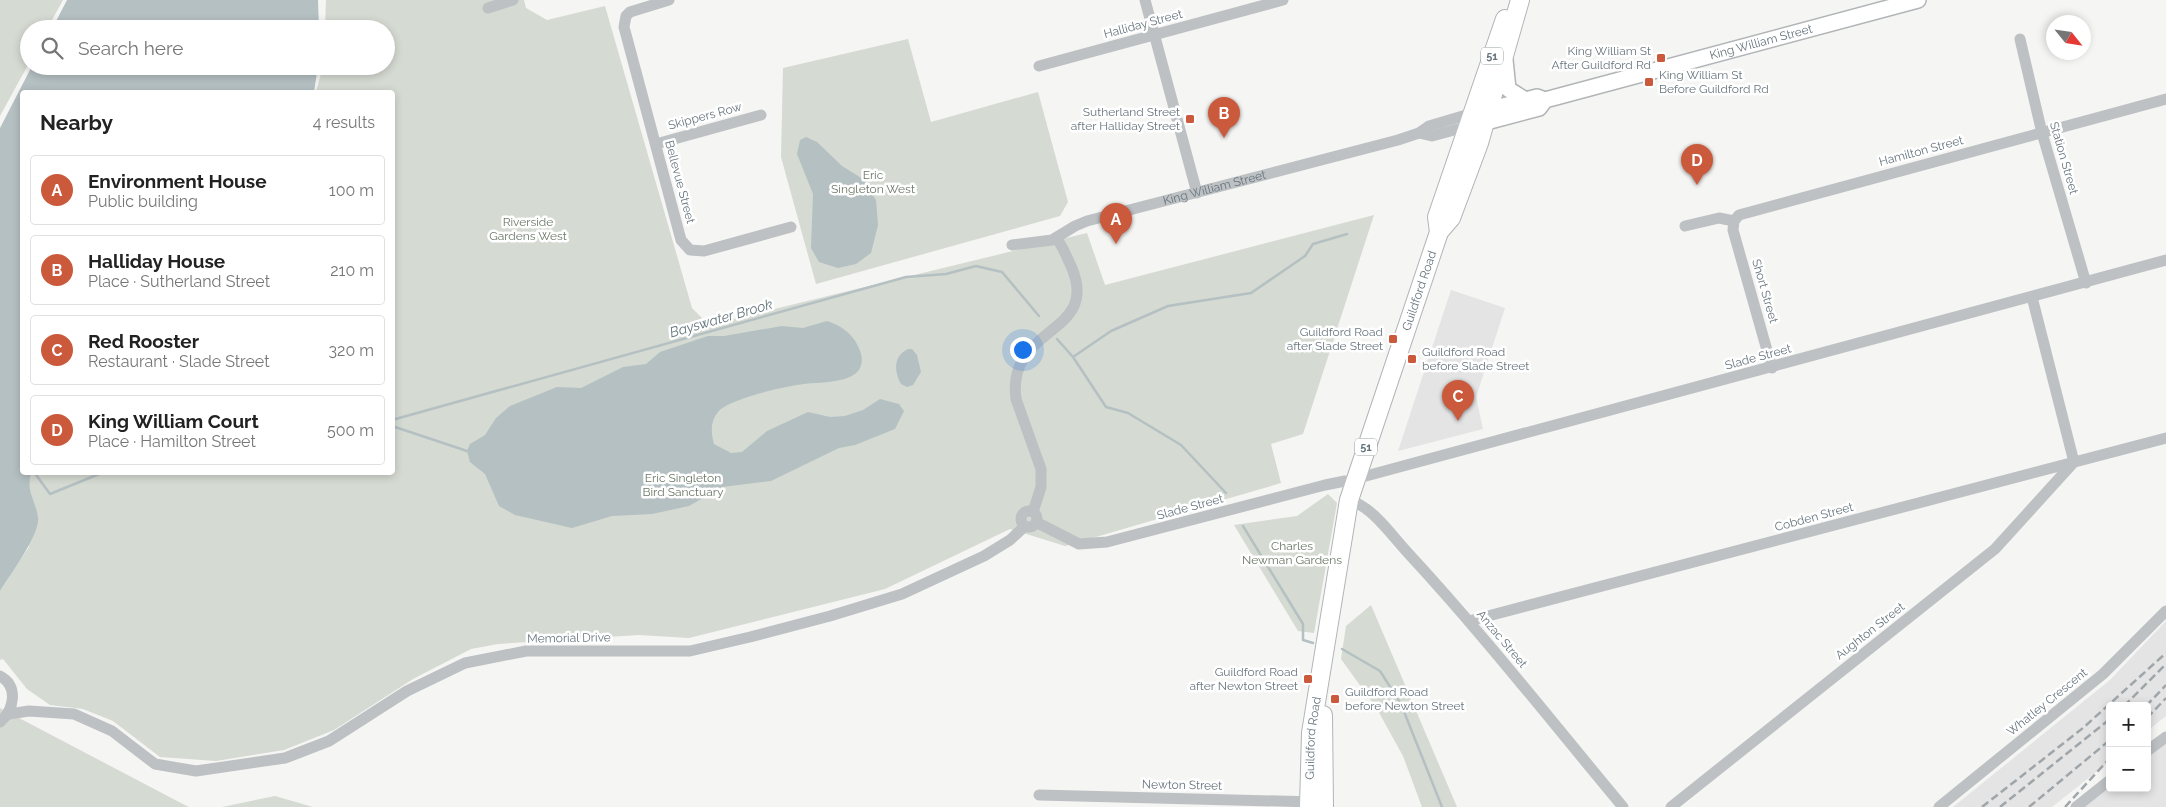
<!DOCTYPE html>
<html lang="en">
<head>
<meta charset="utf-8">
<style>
  body { margin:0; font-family:Raleway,sans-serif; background:#f6f6f6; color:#222 }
  .controls { position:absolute; right:15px; bottom:15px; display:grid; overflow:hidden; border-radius:5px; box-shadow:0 2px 8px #0003 }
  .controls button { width:45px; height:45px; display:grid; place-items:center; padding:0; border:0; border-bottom:1px solid #e0e0e0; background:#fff; color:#222; font:25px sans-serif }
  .compass { position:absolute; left:2046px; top:15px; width:45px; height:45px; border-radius:50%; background:#fff; box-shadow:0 2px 8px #0003; rotate:120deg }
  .you { position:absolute; left:1022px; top:349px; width:18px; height:18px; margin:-12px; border:4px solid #fff; border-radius:50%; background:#1a73e8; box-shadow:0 0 0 8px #1a73e833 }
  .badge { display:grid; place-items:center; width:32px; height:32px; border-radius:50%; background:#cb5a3d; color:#fff; font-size:16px; font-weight:700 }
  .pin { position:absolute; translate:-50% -41px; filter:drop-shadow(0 1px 2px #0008) }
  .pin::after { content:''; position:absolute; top:26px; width:18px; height:15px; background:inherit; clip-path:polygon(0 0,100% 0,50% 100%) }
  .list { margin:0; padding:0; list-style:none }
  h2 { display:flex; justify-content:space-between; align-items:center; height:65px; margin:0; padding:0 20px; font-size:21px }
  h2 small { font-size:16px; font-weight:400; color:#767676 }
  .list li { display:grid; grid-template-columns:32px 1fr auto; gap:15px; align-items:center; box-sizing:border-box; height:70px; margin:0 10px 10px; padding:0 10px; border:1px solid #e0e0e0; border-radius:5px }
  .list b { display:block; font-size:19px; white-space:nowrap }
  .list p { margin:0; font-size:16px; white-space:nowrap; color:#767676 }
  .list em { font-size:16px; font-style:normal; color:#767676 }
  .icon { flex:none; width:28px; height:28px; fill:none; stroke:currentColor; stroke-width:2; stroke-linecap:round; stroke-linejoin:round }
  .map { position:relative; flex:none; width:2166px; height:807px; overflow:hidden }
  .search { position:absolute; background:#fff; box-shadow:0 2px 8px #0003; left:20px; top:20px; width:375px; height:55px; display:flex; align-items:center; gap:12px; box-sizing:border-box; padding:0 18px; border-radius:28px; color:#767676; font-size:19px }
  .panel { position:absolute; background:#fff; box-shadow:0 2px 8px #0003; left:20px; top:90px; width:375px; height:385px; border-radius:5px }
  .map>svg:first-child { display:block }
</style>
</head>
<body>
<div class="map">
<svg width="2166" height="807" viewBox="0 0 2166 807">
  <rect width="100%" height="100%" fill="#f5f5f3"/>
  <path fill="#e3e4e3" d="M 1451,290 L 1505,308 L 1476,397 L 1483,429 L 1398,451 Z
    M 2166,621 L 2166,716 L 2147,731 L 2147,706 L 2110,706 L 2110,761 L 2052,807 L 1953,807 L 2110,680 Z
    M 2166,741 L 2166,807 L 2081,807 L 2110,785 L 2110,788 L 2147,788 L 2147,756 Z"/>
  <path fill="#d5dad2" d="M 0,0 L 63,0 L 47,29 L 29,29 L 29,63 L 0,116 Z
    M 326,0 L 524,0 L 526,8 L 547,20 L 605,6 L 692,308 L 709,325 L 1087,233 L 1105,285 L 1374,215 L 1303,434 L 1271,444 L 1281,483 L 1065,546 L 1010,529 L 885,589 L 689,638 L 639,635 L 498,644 L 471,649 L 413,679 L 334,730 L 284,750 L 216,761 L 160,757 L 113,721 L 83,709 L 50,705 L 27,689 L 3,659 L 0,660 L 0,591 L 29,547 L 32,500 L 28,484 L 31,473 L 392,472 L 392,92 L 316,92 L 323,66 L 386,66 L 386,29 L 325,29 Z
    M 908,39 L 931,122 L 1038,92 L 1068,202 L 1060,216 L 816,284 L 781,157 L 783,68 Z
    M 1328,494 L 1337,503 L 1314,633 L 1298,631 L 1234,525 L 1297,516 Z
    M 1371,605 L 1457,807 L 1422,807 L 1403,756 L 1377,709 L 1341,659 L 1346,626 Z
    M 0,708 L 179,802 L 189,807 L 0,807 Z
    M 275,796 L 313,807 L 222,807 Z"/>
  <path fill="#b5c0c3" d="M 67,0 L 318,0 L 319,29 L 52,29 Z
    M 32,66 L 318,66 L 314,92 L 22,92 L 22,472 L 31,473 C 26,492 35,499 38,517 C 41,533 9,577 0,591 L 0,128 Z
    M 806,137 L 817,142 L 842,166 L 863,179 L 876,200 L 878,225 L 871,253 L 856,264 L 838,268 L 819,262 L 811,248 L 813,194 L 797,154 L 800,140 Z
    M 827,321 C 840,325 852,333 858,346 C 876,384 826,382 804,384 C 786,386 728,399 718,412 C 710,422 711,433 714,444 L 731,453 L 742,452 L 767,431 L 808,412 L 830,417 L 845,416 L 863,410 L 880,399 L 899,404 L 904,411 L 895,429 L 855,445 L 839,448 L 771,481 L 722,487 L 689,506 L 652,514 L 612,516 L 572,528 L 515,515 L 499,506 L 485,474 L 470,462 L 467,451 L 470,444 L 485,435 L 496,418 L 510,406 L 557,387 L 581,388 L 623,367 L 646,364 L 660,352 L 708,336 L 724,336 L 782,326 L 803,328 Z
    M 908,349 L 912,349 L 917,355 L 921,372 L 913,385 L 907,387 L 901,384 C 894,372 893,356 908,349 Z"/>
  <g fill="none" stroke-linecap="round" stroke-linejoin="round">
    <path stroke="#b5c0c3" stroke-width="2.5" d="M 1057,339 L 1073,357 L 1106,407 L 1128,413 L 1181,445 L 1226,493
      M 1073,357 L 1111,331 L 1168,306 L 1251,293 L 1305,256 L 1313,244 L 1347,234
      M 392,420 L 906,277 L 946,274 L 976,266 L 1002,272 L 1039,316
      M 392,426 L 467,451
      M 34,472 L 50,494 L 104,472
      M 1243,526 L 1303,624 L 1303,640 L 1313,643
      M 1342,649 L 1380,671 L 1401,704 L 1442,807"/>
    <defs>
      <g id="major">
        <path d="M 1505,60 L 1508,89 L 1524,99"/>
        <path d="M 1480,112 L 1537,97 L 1545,100"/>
        <path id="s2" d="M 1475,125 L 1539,108 L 1545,100 L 1918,0"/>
      </g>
      <g id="highway">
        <path d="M 1439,232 L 1437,217 L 1505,19"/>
        <path d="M 1323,715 L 1324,807"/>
        <path id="s3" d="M 1309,807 L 1311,733 L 1349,500 L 1439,232 L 1451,218 L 1479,143 L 1520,0"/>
      </g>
    </defs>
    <use href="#major" stroke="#b1b5b8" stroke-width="18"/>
    <use href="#highway" stroke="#b1b4b6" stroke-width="20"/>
    <g stroke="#bdc1c3" stroke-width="11">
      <path d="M 669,0 L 630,12 L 626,16 L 624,27 L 681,240 L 690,250 L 704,251 L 791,227"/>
      <path d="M 1145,0 L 1197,193"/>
      <path d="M 488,8 L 513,0"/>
      <path d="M 2020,39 L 2042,133 L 2086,283"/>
      <path d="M 1039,66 L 1283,0"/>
      <path d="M 1419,133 L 1432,136 L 1469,126"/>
      <path d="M 656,144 L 761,115"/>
      <path d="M 1734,221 L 1733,230 L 1772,368"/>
      <path d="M 1685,226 L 1719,218 L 1734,221 L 1739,215 L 2166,99"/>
      <path id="s1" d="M 1012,245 L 1052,240 L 1075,226 L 1087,221 L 1398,140 L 1419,133 L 1429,126 L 1473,113"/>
      <path d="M 1357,473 L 1366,476 L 2166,260"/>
      <path d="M 1349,500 C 1373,507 1391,535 1408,553 C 1483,634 1552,722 1623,807"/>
      <circle cx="1029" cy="519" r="8"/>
      <path d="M 1033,512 L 1041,487 L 1041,469 L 1016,399 C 1006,324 1102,336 1071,266 C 1066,256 1063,246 1056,238"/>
      <path d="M 1036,522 L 1079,544 L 1107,542 L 1325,485 L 1345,481 L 1354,484"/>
      <path d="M 1469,621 L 2166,438"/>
      <path d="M 0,676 C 19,686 14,710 0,722"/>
      <path d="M 9,714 L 29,711 L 74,714 L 112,731 L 155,764 L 196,771 L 285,758 L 329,741 L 407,691 L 465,663 L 526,651 L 690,651 L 750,637 L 830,616 L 902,594 L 984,556 L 1010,540 L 1025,526"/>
      <path d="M 2147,751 L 2166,737"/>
      <path d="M 1039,795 L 1315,802"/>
      <path d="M 1671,807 L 1995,549 L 2074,462 L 2032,297"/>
      <path d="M 1939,807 L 2103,674 L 2166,611"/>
      <path d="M 2076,807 L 2110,780"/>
    </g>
    <use href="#major" stroke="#fff" stroke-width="15"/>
    <use href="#highway" stroke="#fff" stroke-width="18"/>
    <path stroke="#9fa5a9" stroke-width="2.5" stroke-dasharray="8 4" stroke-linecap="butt" d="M 2124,706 L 2166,664
      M 2146,706 L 2166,685
      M 2147,718 L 2166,698
      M 1982,807 L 2083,728 L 2166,653
      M 2000,807 L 2110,719
      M 2029,807 L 2110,740
      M 2065,807 L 2110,758"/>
  </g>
  <g fill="#cb5a3d" stroke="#fff" stroke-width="2">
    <rect x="1656" y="53" width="10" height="10" rx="2.5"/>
    <rect x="1644" y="77" width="10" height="10" rx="2.5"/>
    <rect x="1185" y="114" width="10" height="10" rx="2.5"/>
    <rect x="1388" y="334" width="10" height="10" rx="2.5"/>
    <rect x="1407" y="354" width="10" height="10" rx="2.5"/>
    <rect x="1303" y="674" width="10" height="10" rx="2.5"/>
    <rect x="1330" y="694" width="10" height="10" rx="2.5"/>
  </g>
  <g text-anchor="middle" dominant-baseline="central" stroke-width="5" stroke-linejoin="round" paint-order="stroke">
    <g fill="#fff" stroke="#959fa5" stroke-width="1">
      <rect x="1481" y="47.5" width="22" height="17" rx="4"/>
      <rect x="1355" y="438.5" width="22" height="17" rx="4"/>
    </g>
    <g font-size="11" font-weight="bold" fill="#68767f">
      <text x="1492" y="56">51</text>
      <text x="1366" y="447">51</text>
    </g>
    <g font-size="12" fill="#68767f" stroke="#fff">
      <text transform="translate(1143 24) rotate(-15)">Halliday Street</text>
      <text stroke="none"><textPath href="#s2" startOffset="300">King William Street</textPath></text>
      <text transform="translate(705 116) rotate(-15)">Skippers Row</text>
      <text transform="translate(1921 151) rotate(-15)">Hamilton Street</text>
      <text transform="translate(2064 158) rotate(74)">Station Street</text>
      <text transform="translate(680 182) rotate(75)">Bellevue Street</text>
      <text stroke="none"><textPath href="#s1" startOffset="212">King William Street</textPath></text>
      <text stroke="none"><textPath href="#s3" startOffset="531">Guildford Road</textPath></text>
      <text transform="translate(1765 291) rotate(74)">Short Street</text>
      <text transform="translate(1758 357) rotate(-15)">Slade Street</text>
      <text transform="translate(1190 507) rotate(-15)">Slade Street</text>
      <text transform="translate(1814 517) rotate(-15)">Cobden Street</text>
      <text transform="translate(1870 631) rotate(-38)">Aughton Street</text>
      <text transform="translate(569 638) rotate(-1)">Memorial Drive</text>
      <text transform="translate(1502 639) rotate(50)">Anzac Street</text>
      <text transform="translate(2047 702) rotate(-39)">Whatley Crescent</text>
      <text stroke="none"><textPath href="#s3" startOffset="69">Guildford Road</textPath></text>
      <text transform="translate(1182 785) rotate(1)">Newton Street</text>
    </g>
    <g font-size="12" fill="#68767f" stroke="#fff" text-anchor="end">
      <text x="1651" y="51">King William St<tspan x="1651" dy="14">After Guildford Rd</tspan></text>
      <text x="1659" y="75" text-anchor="start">King William St<tspan x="1659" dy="14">Before Guildford Rd</tspan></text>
      <text x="1180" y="112">Sutherland Street<tspan x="1180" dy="14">after Halliday Street</tspan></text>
      <text x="1383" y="332">Guildford Road<tspan x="1383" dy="14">after Slade Street</tspan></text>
      <text x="1422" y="352" text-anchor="start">Guildford Road<tspan x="1422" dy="14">before Slade Street</tspan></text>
      <text x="1298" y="672">Guildford Road<tspan x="1298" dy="14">after Newton Street</tspan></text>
      <text x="1345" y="692" text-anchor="start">Guildford Road<tspan x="1345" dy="14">before Newton Street</tspan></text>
    </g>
    <g font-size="12" fill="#6a7866" stroke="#fff">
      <text x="873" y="175">Eric<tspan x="873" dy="14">Singleton West</tspan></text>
      <text x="528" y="222">Riverside<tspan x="528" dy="14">Gardens West</tspan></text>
      <text x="683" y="478">Eric Singleton<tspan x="683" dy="14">Bird Sanctuary</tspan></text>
      <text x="1292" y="546">Charles<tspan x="1292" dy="14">Newman Gardens</tspan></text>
    </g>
    <g font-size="14" font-style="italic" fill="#64767c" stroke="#fff">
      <text transform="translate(721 318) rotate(-16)">Bayswater Brook</text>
    </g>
  </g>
</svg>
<div class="controls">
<button>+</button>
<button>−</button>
</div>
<svg class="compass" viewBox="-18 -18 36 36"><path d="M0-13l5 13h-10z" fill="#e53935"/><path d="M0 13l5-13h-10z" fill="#767676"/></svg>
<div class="you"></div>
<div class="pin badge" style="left:1116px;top:244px">A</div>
<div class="pin badge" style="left:1224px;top:138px">B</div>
<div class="pin badge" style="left:1458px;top:421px">C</div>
<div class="pin badge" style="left:1697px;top:185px">D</div>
<div class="search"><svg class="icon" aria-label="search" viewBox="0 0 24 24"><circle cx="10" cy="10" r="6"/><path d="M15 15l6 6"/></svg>Search here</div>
<section class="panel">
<h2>Nearby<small>4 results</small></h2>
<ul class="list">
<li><span class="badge">A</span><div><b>Environment House</b><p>Public building</p></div><em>100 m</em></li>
<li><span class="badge">B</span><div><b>Halliday House</b><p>Place · Sutherland Street</p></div><em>210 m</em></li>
<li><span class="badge">C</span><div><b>Red Rooster</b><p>Restaurant · Slade Street</p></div><em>320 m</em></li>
<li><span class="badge">D</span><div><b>King William Court</b><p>Place · Hamilton Street</p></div><em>500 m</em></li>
</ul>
</section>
</div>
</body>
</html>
